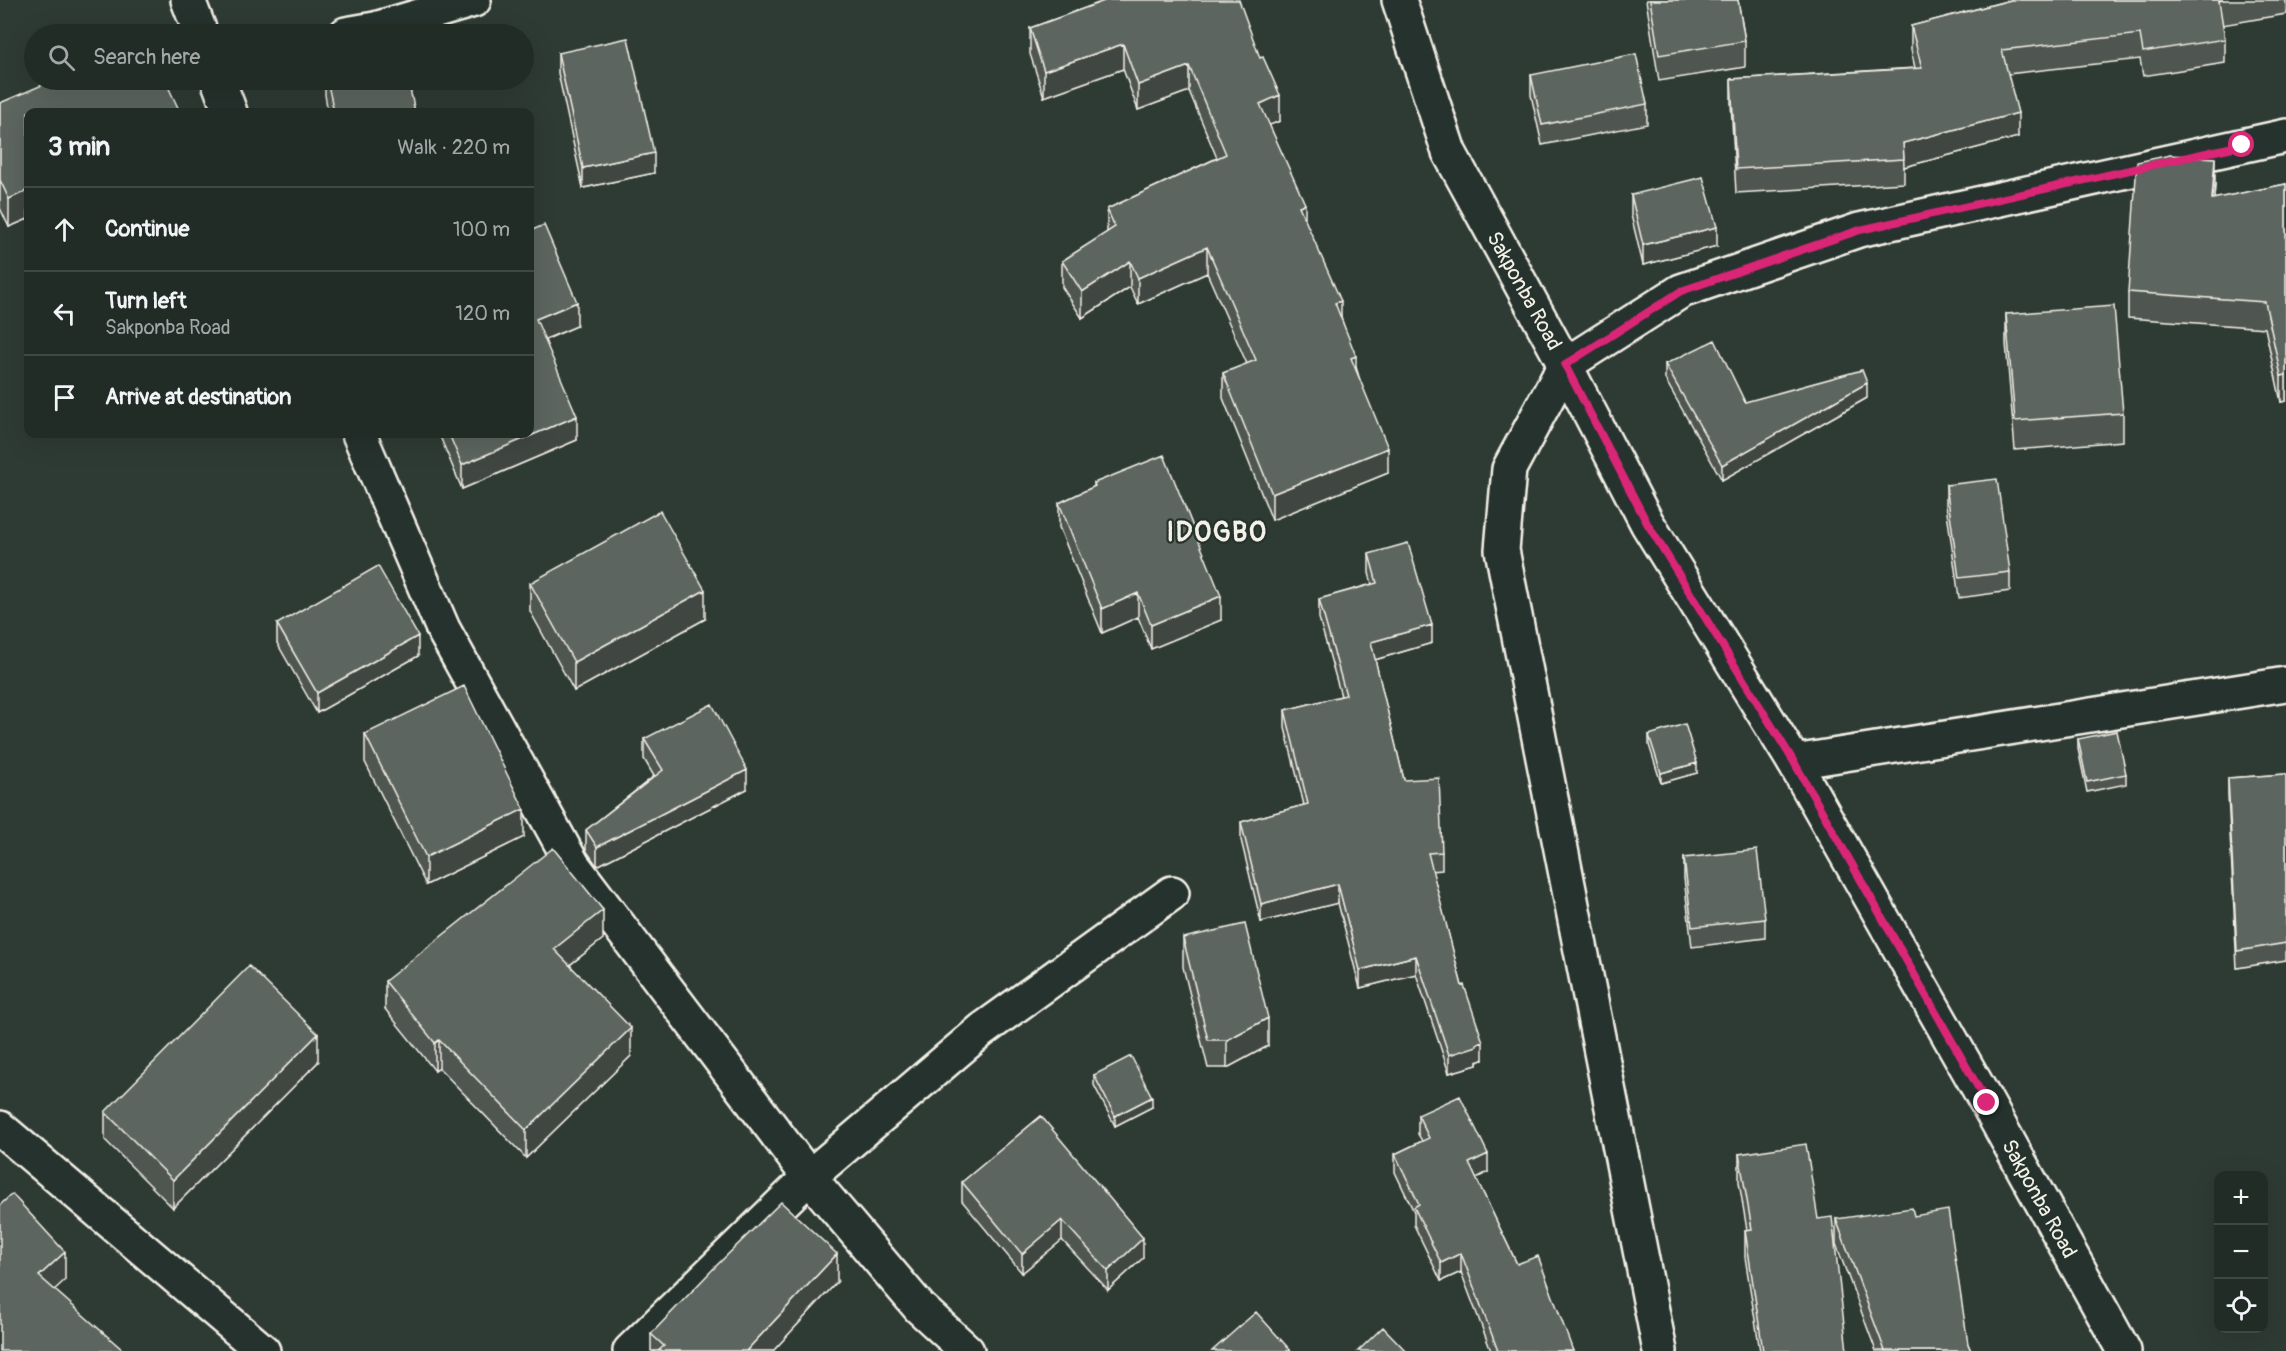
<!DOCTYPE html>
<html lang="en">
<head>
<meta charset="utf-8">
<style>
  body { margin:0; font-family:Pangolin,sans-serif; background:#2e3833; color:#f1f3f6 }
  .controls { position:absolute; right:18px; bottom:18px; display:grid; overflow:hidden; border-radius:12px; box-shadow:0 6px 24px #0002 }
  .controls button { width:54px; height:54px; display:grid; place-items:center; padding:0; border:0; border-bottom:2px solid #3f4844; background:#222c27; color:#f1f3f6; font:30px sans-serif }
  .stop { position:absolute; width:18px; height:18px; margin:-14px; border:4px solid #db2777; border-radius:50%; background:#fff }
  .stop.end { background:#db2777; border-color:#fff; box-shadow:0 2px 6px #0008 }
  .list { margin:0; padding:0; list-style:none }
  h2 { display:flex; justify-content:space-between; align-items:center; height:78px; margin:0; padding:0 24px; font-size:26px }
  h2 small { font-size:20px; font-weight:400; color:#a2a7a7 }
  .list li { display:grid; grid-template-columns:39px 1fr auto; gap:18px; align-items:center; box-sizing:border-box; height:84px; padding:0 24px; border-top:2px solid #3f4844 }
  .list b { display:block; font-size:22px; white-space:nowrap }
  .list p { margin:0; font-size:20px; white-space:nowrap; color:#a2a7a7 }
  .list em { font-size:20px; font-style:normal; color:#a2a7a7 }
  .icon { flex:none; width:33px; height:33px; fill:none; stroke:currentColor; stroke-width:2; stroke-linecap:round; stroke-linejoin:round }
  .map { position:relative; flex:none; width:2286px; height:1351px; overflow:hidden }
  .search { position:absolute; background:#222c27; box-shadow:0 6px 24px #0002; left:24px; top:24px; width:510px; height:66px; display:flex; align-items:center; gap:15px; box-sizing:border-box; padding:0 21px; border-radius:33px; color:#a2a7a7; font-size:22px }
  .panel { position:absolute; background:#222c27; box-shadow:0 6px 24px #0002; left:24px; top:108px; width:510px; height:330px; border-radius:12px }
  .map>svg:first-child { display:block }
</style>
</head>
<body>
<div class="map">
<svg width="2286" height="1351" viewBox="0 0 2286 1351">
  <rect width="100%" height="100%" fill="#2e3b34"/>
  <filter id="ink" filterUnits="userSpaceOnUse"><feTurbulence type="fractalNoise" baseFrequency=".0167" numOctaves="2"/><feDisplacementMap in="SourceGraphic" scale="12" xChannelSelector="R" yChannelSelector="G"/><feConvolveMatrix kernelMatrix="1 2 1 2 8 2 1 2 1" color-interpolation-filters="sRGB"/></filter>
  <g filter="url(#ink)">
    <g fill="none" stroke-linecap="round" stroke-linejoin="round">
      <defs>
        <path id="street" d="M 188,0 L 201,34
          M 346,34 L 375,29 L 474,0
          M 218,80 L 230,112
          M 1565,365 L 1681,291 L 1859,230 L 2286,136
          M 359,434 L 443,629 L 573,865 L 809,1177 L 920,1308 L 967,1351
          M 1794,762 L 2286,684
          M 0,1128 L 263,1351
          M 630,1351 L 809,1177 L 982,1030 L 1172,893"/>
        <path id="secondary" d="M 1399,0 L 1449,152 L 1565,365 L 1647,523 L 1794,762 L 1987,1103 L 2124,1351"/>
        <path id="highway" d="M 1565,365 L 1509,469 L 1502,550 L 1660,1351"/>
      </defs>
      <use href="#street" stroke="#f4f1e8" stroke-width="38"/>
      <use href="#secondary" stroke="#f4f1e8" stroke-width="38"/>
      <use href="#highway" stroke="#f4f1e8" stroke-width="38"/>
      <use href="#street" stroke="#26332d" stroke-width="33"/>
      <use href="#secondary" stroke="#26332d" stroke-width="33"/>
      <use href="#highway" stroke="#26332d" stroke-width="33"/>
    </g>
    <path fill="#4f5751" stroke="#f4f1e8" stroke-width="1.5" d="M 1107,0 L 1280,121 L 1269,125 L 1341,317 L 1388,473 L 1272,520 L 1223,398 L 1223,373 L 1247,364 L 1207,273 L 1138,304 L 1130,287 L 1082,318 L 1062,287 L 1062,261 L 1107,233 L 1107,209 L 1217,158 L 1189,91 L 1138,110 L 1123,69 L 1044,97 L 1030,54 L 1030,28 Z
      M 1646,0 L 1738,0 L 1745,41 L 1745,67 L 1659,81 Z
      M 2010,0 L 2286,0 L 2286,14 L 2222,25 L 2225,39 L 2225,63 L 2143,76 L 2140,59 L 2008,74 L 2018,137 L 1904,167 L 1904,183 L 1736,193 L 1731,103 L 1731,79 L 1915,68 L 1911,50 L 1911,26 Z
      M 558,53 L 654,173 L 583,188 L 558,73 Z
      M 1531,75 L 1647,104 L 1647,124 L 1542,145 L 1531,95 Z
      M 325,80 L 408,80 L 415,112 L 328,112 L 325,95 Z
      M 0,103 L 28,112 L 28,219 L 9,227 L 0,208 Z
      M 2215,184 L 2214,199 L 2286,184 L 2286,401 L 2281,402 L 2265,328 L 2128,318 L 2128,292 Z
      M 1631,195 L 1717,246 L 1643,265 L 1631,215 Z
      M 530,231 L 577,326 L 545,340 L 577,440 L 462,489 L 439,434 L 530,434 Z
      M 2006,314 L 2123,413 L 2123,441 L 2015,450 L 2006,343 Z
      M 1665,364 L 1745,402 L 1867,398 L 1722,480 L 1665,379 Z
      M 1094,483 L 1221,620 L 1151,649 L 1138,617 L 1102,633 L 1059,527 L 1059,503 L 1094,487 Z
      M 1946,485 L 2010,572 L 2010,591 L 1959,598 L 1946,505 Z
      M 1369,554 L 1432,643 L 1375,660 L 1404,780 L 1442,852 L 1442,870 L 1432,871 L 1462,986 L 1483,1060 L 1477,1062 L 1477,1065 L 1449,1073 L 1416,974 L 1360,988 L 1338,903 L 1261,922 L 1241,840 L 1241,822 L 1304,805 L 1285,728 L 1285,710 L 1341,696 L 1319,618 L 1319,599 L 1372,584 L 1369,573 Z
      M 530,583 L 705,619 L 574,691 L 530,611 Z
      M 277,624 L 418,656 L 317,713 L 277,643 Z
      M 365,734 L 524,837 L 426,885 L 365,762 Z
      M 1649,735 L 1697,773 L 1661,783 L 1649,745 Z
      M 644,739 L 747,789 L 597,866 L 586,850 L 586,830 L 654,776 L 644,759 Z
      M 2078,739 L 2126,774 L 2126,784 L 2087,792 L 2078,749 Z
      M 2286,774 L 2286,960 L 2237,968 L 2228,795 L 2228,778 Z
      M 1684,858 L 1765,919 L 1765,938 L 1692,947 L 1684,878 Z
      M 1183,938 L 1268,1046 L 1227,1068 L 1208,1068 L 1183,967 Z
      M 603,939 L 570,965 L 631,1056 L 526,1158 L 439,1068 L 435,1071 L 385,1009 L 385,981 Z
      M 318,1062 L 173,1208 L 105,1140 L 105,1112 Z
      M 1094,1075 L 1152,1107 L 1115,1126 L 1094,1085 Z
      M 1418,1115 L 1488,1172 L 1476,1178 L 1517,1264 L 1573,1351 L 1491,1351 L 1461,1272 L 1441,1281 L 1414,1225 L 1414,1212 L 1395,1172 L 1395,1154 L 1422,1141 L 1418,1134 Z
      M 1041,1116 L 1143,1258 L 1108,1290 L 1062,1240 L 1022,1273 L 962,1201 L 962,1182 Z
      M 1739,1154 L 1818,1219 L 1847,1351 L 1760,1351 L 1745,1257 L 1745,1230 L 1747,1230 L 1739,1182 Z
      M 1836,1219 L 1968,1344 L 1971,1351 L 1876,1351 L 1836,1244 Z
      M 837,1282 L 773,1351 L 651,1351 L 651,1334 Z"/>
    <path fill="#404742" stroke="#f4f1e8" stroke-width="1.5" d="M 1123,44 L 1123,69 L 1044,97 L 1044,71 Z
      M 1189,66 L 1189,91 L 1138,110 L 1138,85 Z
      M 1280,95 L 1280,121 L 1260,129 L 1260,104 Z
      M 2018,113 L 2018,137 L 1904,167 L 1903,143 Z
      M 654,153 L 654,173 L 583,188 L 583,168 Z
      M 2215,158 L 2215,184 L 2212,225 L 2212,199 Z
      M 28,190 L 28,219 L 9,227 L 9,199 Z
      M 1305,204 L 1305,229 L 1299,206 Z
      M 1717,227 L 1717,246 L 1643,265 L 1643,245 Z
      M 1207,247 L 1207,273 L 1138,304 L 1138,278 Z
      M 1130,261 L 1130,287 L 1082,318 L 1082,292 Z
      M 1341,301 L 1341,326 L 1335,303 Z
      M 577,302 L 577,326 L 536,343 L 536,319 Z
      M 1356,356 L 1356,382 L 1351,358 Z
      M 2286,375 L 2286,401 L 2281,402 L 2281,376 Z
      M 1867,383 L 1867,398 L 1722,480 L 1722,465 Z
      M 577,416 L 577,440 L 462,489 L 462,465 Z
      M 1388,448 L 1388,473 L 1272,520 L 1272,494 Z
      M 705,590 L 705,619 L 574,691 L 574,662 Z
      M 1138,593 L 1138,617 L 1102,633 L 1102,609 Z
      M 1221,596 L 1221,620 L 1151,649 L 1151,625 Z
      M 1432,625 L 1432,643 L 1371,661 L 1371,642 Z
      M 418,636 L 418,656 L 317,713 L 317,693 Z
      M 1697,763 L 1697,773 L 1661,783 L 1661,773 Z
      M 747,770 L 747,789 L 597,866 L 597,847 Z
      M 524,809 L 524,837 L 426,885 L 426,857 Z
      M 1338,884 L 1338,903 L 1261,922 L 1261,904 Z
      M 603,910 L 603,939 L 554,977 L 554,949 Z
      M 1416,956 L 1416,974 L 1360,988 L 1360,970 Z
      M 1268,1018 L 1268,1046 L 1227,1068 L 1227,1040 Z
      M 631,1028 L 631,1056 L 526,1158 L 526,1130 Z
      M 318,1034 L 318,1062 L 173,1208 L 173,1180 Z
      M 439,1040 L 439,1068 L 435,1071 L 435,1043 Z
      M 1483,1042 L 1483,1060 L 1477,1062 L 1477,1065 L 1449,1073 L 1449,1055 Z
      M 1152,1097 L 1152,1107 L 1115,1126 L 1115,1116 Z
      M 1488,1154 L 1488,1172 L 1469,1182 L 1469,1163 Z
      M 1062,1220 L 1062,1240 L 1022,1273 L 1022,1254 Z
      M 1143,1238 L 1143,1258 L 1108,1290 L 1108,1271 Z
      M 65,1252 L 65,1280 L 39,1304 L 39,1276 Z
      M 1461,1253 L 1461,1272 L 1441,1281 L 1441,1263 Z
      M 837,1254 L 837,1282 L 773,1351 L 746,1351 Z"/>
    <path fill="#5c655e" stroke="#f4f1e8" stroke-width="1.5" d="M 1107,0 L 1239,0 L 1260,58 L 1263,57 L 1280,95 L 1260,104 L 1305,204 L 1299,206 L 1341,301 L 1335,303 L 1356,356 L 1351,358 L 1388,448 L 1272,494 L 1223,373 L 1256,360 L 1207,247 L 1138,278 L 1130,261 L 1082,292 L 1062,261 L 1115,227 L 1107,209 L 1226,154 L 1189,66 L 1138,85 L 1123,44 L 1044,71 L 1030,28 Z
      M 1650,0 L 1738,0 L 1745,41 L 1659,55 Z
      M 2011,0 L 2224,0 L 2219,1 L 2225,39 L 2143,52 L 2140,34 L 2002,50 L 2018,113 L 1903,143 L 1904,159 L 1736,169 L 1731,79 L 1922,68 L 1911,26 Z
      M 628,38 L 654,153 L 583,168 L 558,53 Z
      M 1636,54 L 1647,104 L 1542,125 L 1531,75 Z
      M 54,80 L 165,80 L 180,112 L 28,112 L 28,190 L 9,199 L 0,180 L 0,103 Z
      M 327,80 L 408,80 L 415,112 L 334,112 Z
      M 2170,155 L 2215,158 L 2212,199 L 2286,184 L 2286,375 L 2281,376 L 2265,302 L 2128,292 L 2137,162 Z
      M 1703,177 L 1717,227 L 1643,245 L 1631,195 Z
      M 544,225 L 577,302 L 536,319 L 577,416 L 462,465 L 449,434 L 530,434 L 530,231 Z
      M 2114,306 L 2123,413 L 2015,421 L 2006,314 Z
      M 1715,340 L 1745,402 L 1862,370 L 1867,383 L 1722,465 L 1665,364 Z
      M 1164,455 L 1221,596 L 1151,625 L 1138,593 L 1102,609 L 1059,503 L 1095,486 L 1094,483 Z
      M 1997,479 L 2010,572 L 1959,578 L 1946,485 Z
      M 660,511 L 705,590 L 574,662 L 530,583 Z
      M 1408,543 L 1432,625 L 1371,642 L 1404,780 L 1439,778 L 1442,852 L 1428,853 L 1462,986 L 1464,985 L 1483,1042 L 1477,1044 L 1477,1046 L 1449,1055 L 1416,956 L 1360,970 L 1338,884 L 1261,904 L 1241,822 L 1308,804 L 1285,710 L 1346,695 L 1319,599 L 1377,583 L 1369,554 Z
      M 378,566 L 418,636 L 317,693 L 277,624 Z
      M 464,686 L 524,809 L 426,857 L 365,734 Z
      M 712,704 L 747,770 L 597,847 L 586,830 L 663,770 L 644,739 Z
      M 1685,724 L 1697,763 L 1661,773 L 1649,735 Z
      M 2117,731 L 2126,774 L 2087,782 L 2078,739 Z
      M 2286,774 L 2286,943 L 2237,951 L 2228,778 Z
      M 553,848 L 603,910 L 554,949 L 631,1028 L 526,1130 L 439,1040 L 435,1043 L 385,981 Z
      M 1757,850 L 1765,919 L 1692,927 L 1684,858 Z
      M 1245,924 L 1268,1018 L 1227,1040 L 1208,1040 L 1183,938 Z
      M 249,966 L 318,1034 L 173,1180 L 105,1112 Z
      M 1131,1056 L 1152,1097 L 1115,1116 L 1094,1075 Z
      M 1460,1096 L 1488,1154 L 1469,1163 L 1517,1264 L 1538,1256 L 1573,1351 L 1498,1351 L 1461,1253 L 1441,1263 L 1414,1207 L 1419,1204 L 1395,1154 L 1429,1138 L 1418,1115 Z
      M 1041,1116 L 1143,1238 L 1108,1271 L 1062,1220 L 1022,1254 L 962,1182 Z
      M 1806,1144 L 1818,1219 L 1832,1217 L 1847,1351 L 1763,1351 L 1745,1230 L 1752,1229 L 1739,1154 Z
      M 12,1194 L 65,1252 L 39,1276 L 124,1351 L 0,1351 L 0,1205 Z
      M 781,1202 L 837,1254 L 746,1351 L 658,1351 L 664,1346 L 651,1334 L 715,1267 Z
      M 1912,1208 L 1914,1216 L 1948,1210 L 1968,1344 L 1971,1351 L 1885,1351 L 1836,1219 Z
      M 1256,1312 L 1291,1351 L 1212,1351 Z
      M 1383,1327 L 1406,1351 L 1358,1351 Z"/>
  </g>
  <g fill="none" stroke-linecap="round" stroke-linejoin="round" filter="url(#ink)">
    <path stroke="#db2777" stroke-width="8" d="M 1987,1103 L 1794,762 L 1647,523 L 1565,365 L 1681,291 L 1860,230 L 2242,145"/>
  </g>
  <g text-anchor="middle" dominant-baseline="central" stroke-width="4.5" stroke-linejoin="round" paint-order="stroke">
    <g font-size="21" fill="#f4f1e8" stroke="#26332d">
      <text transform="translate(1524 291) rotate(61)">Sakponba Road</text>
      <text transform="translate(2039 1199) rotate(61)">Sakponba Road</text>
    </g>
    <g font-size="27" font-weight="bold" letter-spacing="1.5" fill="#f4f1e8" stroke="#26332d">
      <text x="1217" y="532">IDOGBO</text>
    </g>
  </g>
</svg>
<div class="controls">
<button>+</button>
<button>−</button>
<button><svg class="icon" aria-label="locate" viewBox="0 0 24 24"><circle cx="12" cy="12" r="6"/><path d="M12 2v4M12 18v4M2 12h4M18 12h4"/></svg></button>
</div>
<div class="stop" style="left:2242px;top:145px"></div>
<div class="stop end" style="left:1987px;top:1103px"></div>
<div class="search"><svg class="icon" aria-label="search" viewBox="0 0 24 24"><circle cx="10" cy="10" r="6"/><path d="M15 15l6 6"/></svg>Search here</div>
<section class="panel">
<h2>3 min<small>Walk · 220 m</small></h2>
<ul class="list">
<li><svg class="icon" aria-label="ahead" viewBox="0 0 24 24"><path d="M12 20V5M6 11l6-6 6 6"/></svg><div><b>Continue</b></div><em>100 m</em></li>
<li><svg class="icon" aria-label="left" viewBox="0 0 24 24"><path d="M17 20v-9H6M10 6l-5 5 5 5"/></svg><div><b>Turn left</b><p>Sakponba Road</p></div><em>120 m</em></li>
<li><svg class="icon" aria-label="arrive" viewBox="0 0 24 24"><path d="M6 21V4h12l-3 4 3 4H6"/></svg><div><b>Arrive at destination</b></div></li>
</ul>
</section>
</div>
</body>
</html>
